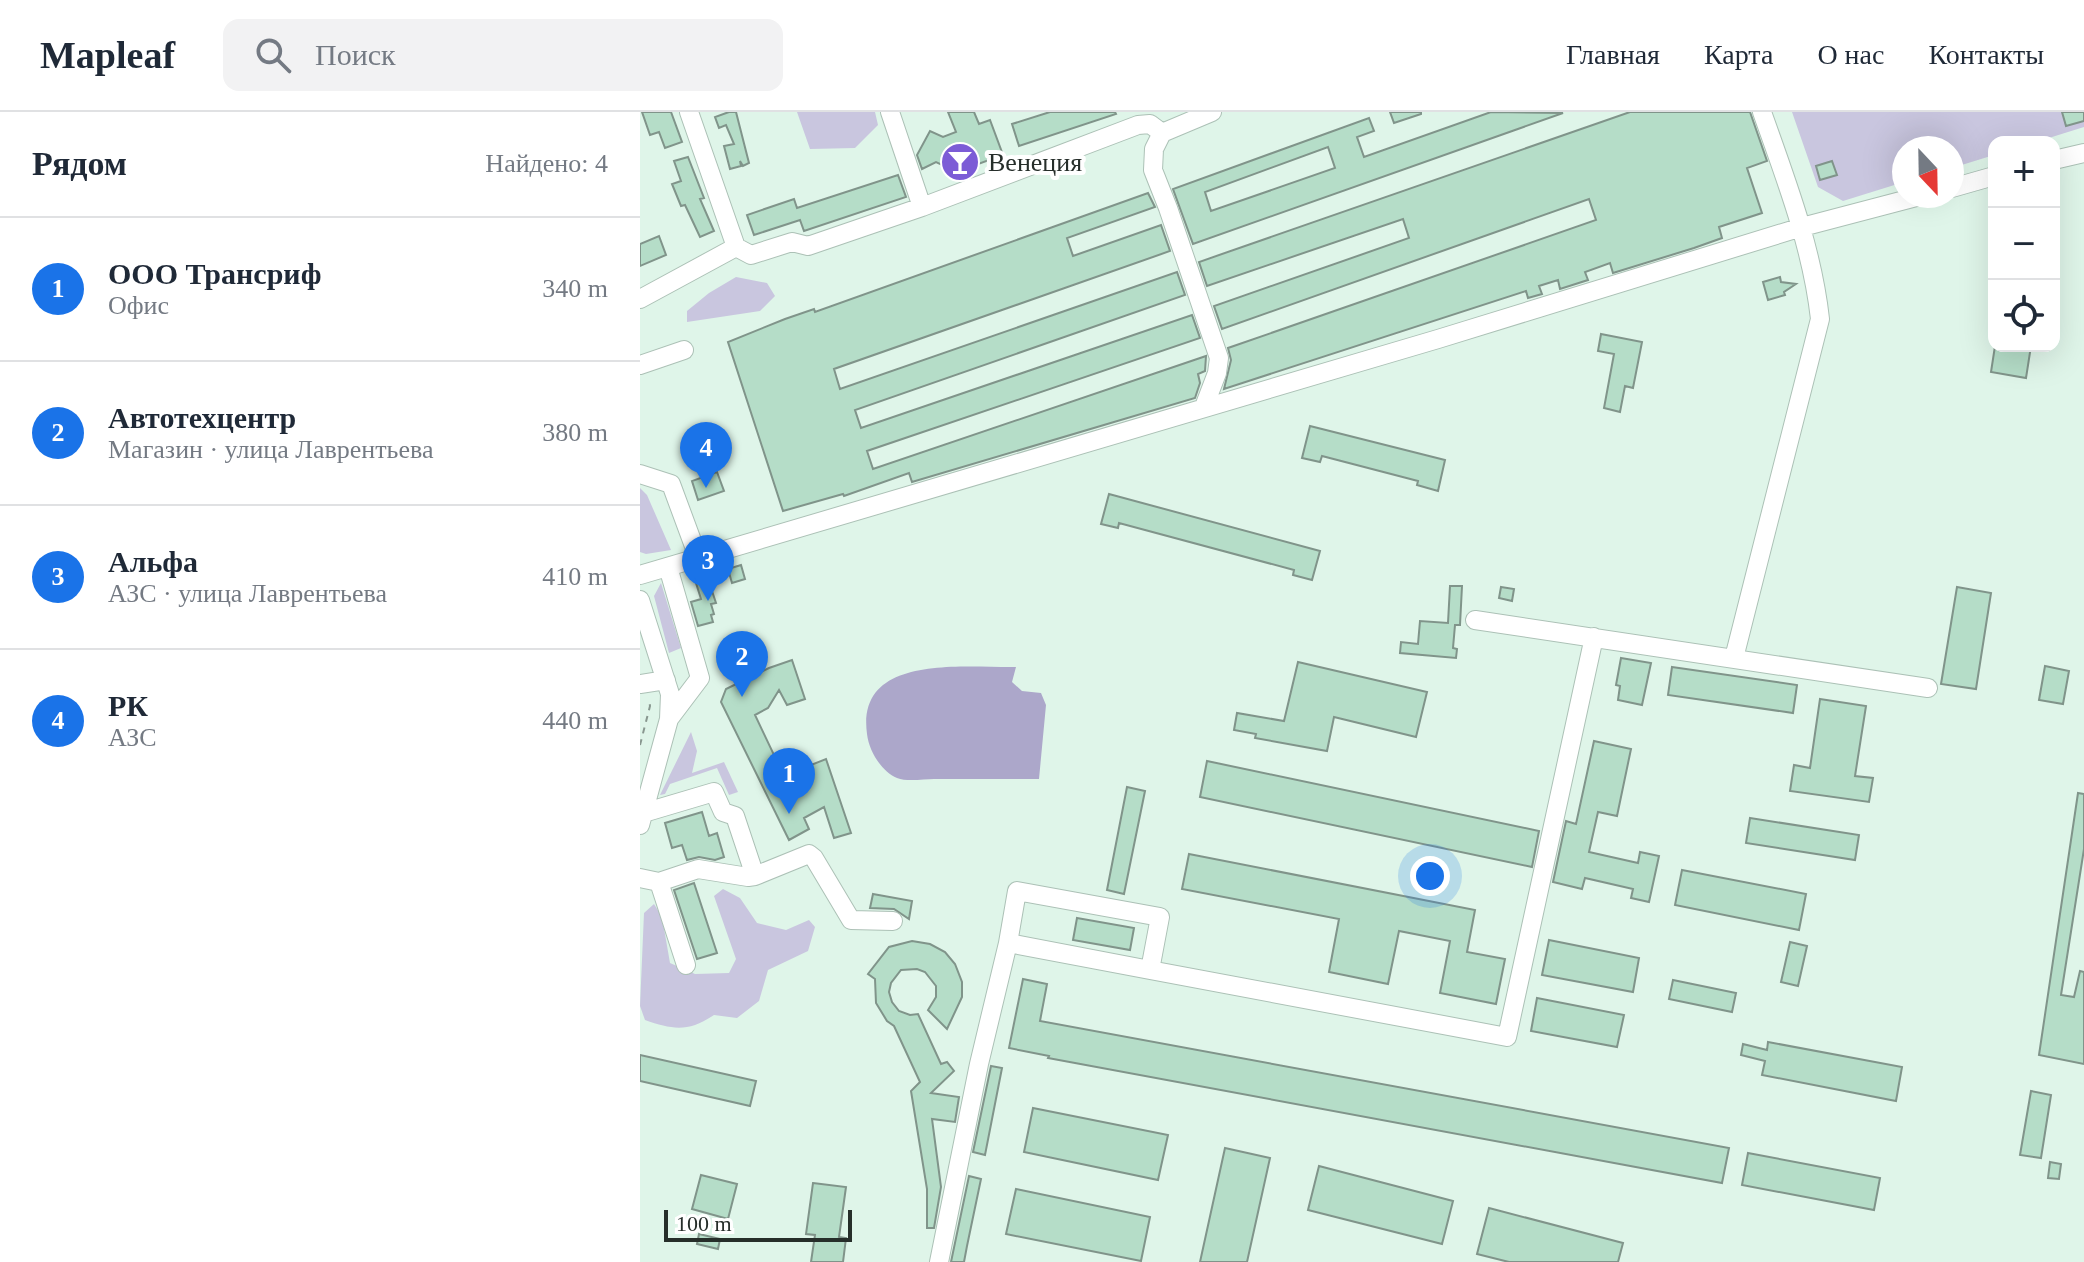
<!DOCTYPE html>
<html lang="ru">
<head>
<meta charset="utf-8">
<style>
  body { margin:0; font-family:Georgia,serif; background:#f2f2f3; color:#1f2937 }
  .controls { position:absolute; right:24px; top:24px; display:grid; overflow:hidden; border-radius:16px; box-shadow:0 8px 32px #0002 }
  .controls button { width:72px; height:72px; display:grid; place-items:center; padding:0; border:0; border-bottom:2px solid #e0e1e3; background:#fff; color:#1f2937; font:40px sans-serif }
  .compass { position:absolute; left:1252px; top:24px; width:72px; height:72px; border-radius:50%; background:#fff; box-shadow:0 8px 32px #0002; rotate:158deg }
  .scale { position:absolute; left:24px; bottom:20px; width:188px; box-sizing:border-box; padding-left:8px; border:4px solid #262e2a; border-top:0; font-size:22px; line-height:28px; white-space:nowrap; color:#262e2a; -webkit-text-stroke:6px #fff; paint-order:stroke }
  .you { position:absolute; left:790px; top:764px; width:28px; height:28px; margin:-20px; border:6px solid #fff; border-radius:50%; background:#1a73e8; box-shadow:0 0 0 12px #1a73e833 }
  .badge { display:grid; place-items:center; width:52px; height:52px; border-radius:50%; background:#1a73e8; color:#fff; font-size:26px; font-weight:700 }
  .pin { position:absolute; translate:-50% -66px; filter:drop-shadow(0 2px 4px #0008) }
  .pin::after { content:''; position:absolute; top:42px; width:28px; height:24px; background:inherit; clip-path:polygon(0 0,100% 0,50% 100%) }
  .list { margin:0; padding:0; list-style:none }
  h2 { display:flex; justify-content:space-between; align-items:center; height:104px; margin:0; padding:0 32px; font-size:34px }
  h2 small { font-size:26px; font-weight:400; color:#747a83 }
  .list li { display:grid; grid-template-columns:52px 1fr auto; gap:24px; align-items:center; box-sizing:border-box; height:144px; padding:0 32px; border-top:2px solid #e0e1e3 }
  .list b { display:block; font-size:30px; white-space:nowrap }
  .list p { margin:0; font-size:26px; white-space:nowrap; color:#747a83 }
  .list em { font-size:26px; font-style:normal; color:#747a83 }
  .icon { flex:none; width:44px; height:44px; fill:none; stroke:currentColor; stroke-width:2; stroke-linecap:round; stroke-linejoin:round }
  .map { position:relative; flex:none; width:1444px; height:1150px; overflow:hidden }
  header { display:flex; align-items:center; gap:48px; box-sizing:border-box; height:112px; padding:0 40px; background:#fff; border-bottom:2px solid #e0e1e3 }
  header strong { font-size:38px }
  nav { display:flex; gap:44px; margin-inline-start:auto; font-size:28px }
  .search { width:560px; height:72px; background:#f2f2f3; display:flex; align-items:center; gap:20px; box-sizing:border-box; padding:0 28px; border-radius:16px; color:#747a83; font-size:30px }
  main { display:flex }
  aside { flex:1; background:#fff }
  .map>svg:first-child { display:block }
</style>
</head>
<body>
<header>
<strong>Mapleaf</strong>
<div class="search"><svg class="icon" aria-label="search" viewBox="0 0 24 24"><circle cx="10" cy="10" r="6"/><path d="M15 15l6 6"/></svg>Поиск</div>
<nav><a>Главная</a><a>Карта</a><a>О нас</a><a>Контакты</a></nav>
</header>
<main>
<aside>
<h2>Рядом<small>Найдено: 4</small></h2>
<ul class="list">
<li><span class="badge">1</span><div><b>ООО Трансриф</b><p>Офис</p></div><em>340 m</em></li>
<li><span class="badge">2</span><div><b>Автотехцентр</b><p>Магазин · улица Лаврентьева</p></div><em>380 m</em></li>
<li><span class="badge">3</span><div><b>Альфа</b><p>АЗС · улица Лаврентьева</p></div><em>410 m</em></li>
<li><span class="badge">4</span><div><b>РК</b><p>АЗС</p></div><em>440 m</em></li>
</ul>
</aside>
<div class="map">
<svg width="1444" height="1150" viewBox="0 0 1444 1150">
  <rect width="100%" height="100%" fill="#dff5e9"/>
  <path fill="#c9c6df" d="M 157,0 L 235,0 L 238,13 L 215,36 L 170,37 Z
    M 1152,0 L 1444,0 L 1444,15 L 1396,30 L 1354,30 L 1354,43 L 1312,56 L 1312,36 L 1264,36 L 1264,70 L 1203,89 L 1178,75 Z
    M 96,165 L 127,171 L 135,184 L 120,199 L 47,210 L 47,199 L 69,181 Z
    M 0,376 L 7,383 L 31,438 L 6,442 L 0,440 Z
    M 21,471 L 41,536 L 29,541 L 14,484 Z
    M 51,620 L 57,639 L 52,661 L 84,650 L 98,680 L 89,683 L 77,656 L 30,672 L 25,682 L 20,683 Z
    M 83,777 L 100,786 L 117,811 L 146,818 L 169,808 L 175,815 L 168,839 L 128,858 L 119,889 L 97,906 L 74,903 C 49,920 33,918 5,908 L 0,894 L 4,801 L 14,792 L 22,805 L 30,851 L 55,862 L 89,861 L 96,847 L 74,784 Z"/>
  <path fill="#aca7ca" d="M 376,555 L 372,570 L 382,579 L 401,581 L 406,593 L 399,667 C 364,667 329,667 294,667 C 284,667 267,670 257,666 C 241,659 229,639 227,622 C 216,541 324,556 376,555 Z"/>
  <path fill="#b5ddc8" stroke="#80948a" stroke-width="2" fill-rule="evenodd" d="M 2,0 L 31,0 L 42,30 L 25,36 L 19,20 L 10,23 Z
    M 89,0 L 96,0 L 109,51 L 103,54 L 100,49 L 101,54 L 90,57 L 84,34 L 94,32 L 86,13 L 79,16 L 75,5 Z
    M 308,0 L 334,0 L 339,12 L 350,8 L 363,43 L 327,56 L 324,63 L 296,50 L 282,57 L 277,43 L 290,19 L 303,25 L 316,20 Z
    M 410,0 L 475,0 L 476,2 L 379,34 L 372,12 Z
    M 750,0 L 781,0 L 781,2 L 754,11 Z
    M 851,0 L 923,1 L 553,132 L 533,77 L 729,6 L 734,19 L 717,25 L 724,45 ZM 688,35 L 695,56 L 571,99 L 565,80 Z
    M 990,0 L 1110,0 L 1127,49 L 1107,56 L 1122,101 L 1079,115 L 1082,126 L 1054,136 L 973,161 L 970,151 L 945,160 L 948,168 L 920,177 L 918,168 L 899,174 L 902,182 L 888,186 L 886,179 L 584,277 L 591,248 L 588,236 L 956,108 L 949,87 L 582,217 L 574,194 L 769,126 L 763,107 L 567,174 L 559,150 Z
    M 1422,0 L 1444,0 L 1444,9 L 1426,14 Z
    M 48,45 L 64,86 L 60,87 L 74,119 L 60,125 L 45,93 L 41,94 L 32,72 L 41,69 L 34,49 Z
    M 1192,49 L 1197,63 L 1180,68 L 1176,54 Z
    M 258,63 L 266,85 L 164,119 L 160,108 L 114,123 L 107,103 L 154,87 L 157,96 Z
    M 508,81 L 515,95 L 427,126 L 433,144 L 521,113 L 530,139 L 194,257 L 200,277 L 537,160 L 545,183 L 215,298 L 221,316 L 552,203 L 560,226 L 227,339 L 233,357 L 566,244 L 565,259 L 558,262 L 560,271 L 555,286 L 272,370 L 269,361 L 204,384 L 203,382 L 143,399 L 88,230 L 145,207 L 174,197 L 175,200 Z
    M 19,124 L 26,143 L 0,154 L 0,132 Z
    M 1140,165 L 1141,170 L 1156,172 L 1144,180 L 1145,183 L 1128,188 L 1123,170 Z
    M 961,222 L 1002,230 L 993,276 L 985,274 L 980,300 L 964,296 L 974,242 L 958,239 Z
    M 1355,234 L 1391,234 L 1386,266 L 1351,260 Z
    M 670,314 L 805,348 L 798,379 L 777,373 L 778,369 L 682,344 L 680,350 L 662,346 Z
    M 77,360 L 84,379 L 58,388 L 52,369 Z
    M 469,382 L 680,439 L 672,468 L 653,463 L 654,458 L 479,411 L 478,416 L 461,412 Z
    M 101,453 L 105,467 L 92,471 L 88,457 Z
    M 67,464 L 76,491 L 71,492 L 74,502 L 71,503 L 73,510 L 58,514 L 51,490 L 61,487 L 55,468 Z
    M 810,474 L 822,474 L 820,513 L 815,513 L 813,536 L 817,537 L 816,546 L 760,541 L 761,530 L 778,532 L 780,509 L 808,511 Z
    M 861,475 L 874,477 L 872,489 L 859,486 Z
    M 1317,475 L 1351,481 L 1336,577 L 1301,572 Z
    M 981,546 L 1011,551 L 1002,593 L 978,588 L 980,574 L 976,573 Z
    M 152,548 L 165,587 L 147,593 L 139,578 L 128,596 L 115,603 L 143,662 L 168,648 L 171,653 L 186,647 L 211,721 L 194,726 L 184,695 L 164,706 L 169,717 L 149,728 L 81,590 L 86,577 L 129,556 Z
    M 658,550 L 787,580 L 776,625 L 694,605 L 687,639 L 615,626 L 616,622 L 594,618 L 597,601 L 644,609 Z
    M 1405,554 L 1429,559 L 1423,592 L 1399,588 Z
    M 1032,555 L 1157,573 L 1153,601 L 1028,583 Z
    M 1180,587 L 1226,594 L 1215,664 L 1233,666 L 1229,690 L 1150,679 L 1154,653 L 1170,656 Z
    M 954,629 L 991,637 L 977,704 L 958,700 L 949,740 L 998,751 L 1000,740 L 1019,744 L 1009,790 L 991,786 L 993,777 L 945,766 L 942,777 L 913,770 L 926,709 L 936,712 Z
    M 567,649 L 899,719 L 892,755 L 560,685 Z
    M 487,675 L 505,679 L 484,782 L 467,778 Z
    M 1438,681 L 1444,682 L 1444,737 L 1421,883 L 1434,885 L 1440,859 L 1444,860 L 1444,952 L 1399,943 Z
    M 62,700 L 69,724 L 77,721 L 84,745 L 75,748 L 59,745 L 47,748 L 42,733 L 32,736 L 25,711 Z
    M 1110,706 L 1219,723 L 1215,748 L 1106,731 Z
    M 549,742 L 835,798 L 827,840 L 865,847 L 856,892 L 800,881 L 810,829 L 759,819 L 748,872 L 689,860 L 699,807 L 542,777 Z
    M 1042,758 L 1166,782 L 1159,818 L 1035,793 Z
    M 54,771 L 77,841 L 57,847 L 34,778 Z
    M 233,782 L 272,789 L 269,807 L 254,797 L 230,796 Z
    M 437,806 L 494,816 L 490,838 L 433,828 Z
    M 909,828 L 999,846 L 993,880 L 902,863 Z
    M 272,829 L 290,832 L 305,840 L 315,852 L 322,870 L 322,885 L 307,917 L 288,898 L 296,885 L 296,874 L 285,860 L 277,857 L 261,858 L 251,871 L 249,880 L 252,890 L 259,899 L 270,903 L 278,902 L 301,952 L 307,950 L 314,959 L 291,981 L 319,985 L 315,1010 L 292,1007 L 301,1075 L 294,1116 L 287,1116 L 287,1077 L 271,979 L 280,970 L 254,914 L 247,909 L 236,891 L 235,867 L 228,862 L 249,835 Z
    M 1150,830 L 1167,834 L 1158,874 L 1141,870 Z
    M 383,867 L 407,872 L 400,909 L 1089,1036 L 1082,1071 L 408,946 L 409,944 L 369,936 Z
    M 1033,868 L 1096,881 L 1092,900 L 1029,887 Z
    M 897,886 L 984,903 L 977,935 L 891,919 Z
    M 1128,930 L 1262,955 L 1256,989 L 1122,963 L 1125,949 L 1101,943 L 1103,932 L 1127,938 Z
    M 0,943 L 116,969 L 110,994 L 0,969 Z
    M 351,954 L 362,956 L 345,1043 L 333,1040 Z
    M 1391,979 L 1411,983 L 1401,1046 L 1380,1043 Z
    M 393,996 L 528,1023 L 518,1068 L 384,1040 Z
    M 585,1036 L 630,1046 L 607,1150 L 560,1150 Z
    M 1108,1041 L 1240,1066 L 1234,1098 L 1102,1073 Z
    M 1410,1050 L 1421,1052 L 1419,1067 L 1408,1066 Z
    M 679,1054 L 813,1089 L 802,1132 L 668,1098 Z
    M 61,1063 L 97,1072 L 88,1107 L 52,1097 Z
    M 329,1064 L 341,1067 L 327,1134 L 324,1150 L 311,1150 Z
    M 173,1071 L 206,1075 L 199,1125 L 206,1126 L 203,1150 L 171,1150 L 175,1123 L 166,1122 Z
    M 376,1077 L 510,1105 L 501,1149 L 366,1122 Z
    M 849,1096 L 983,1131 L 978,1150 L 869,1150 L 837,1142 Z
    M 59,1122 L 80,1127 L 78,1137 L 57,1132 Z"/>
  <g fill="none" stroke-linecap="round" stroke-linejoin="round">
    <defs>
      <path id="minor" d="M 49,0 L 96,135
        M 250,0 L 282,95
        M 1414,48 L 1444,41
        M 1312,76 L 1354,64
        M 96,135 L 111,143 L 152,130 L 168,134 L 282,95 L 498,13 L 510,12 L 522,21
        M 0,187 L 96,135
        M 0,253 L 44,238
        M 564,295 L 577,261 L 579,246 L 528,96 L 513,58 L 514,37 L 522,21 L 572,0
        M 0,362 L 31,372 L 58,445
        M 28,455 L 60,566 L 29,607
        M 0,463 L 798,227 L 1162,115 L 1280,84
        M 0,488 L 30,582 L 29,607 L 0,713
        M 835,508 L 1288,576
        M 1094,546 L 1180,207 C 1172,135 1146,68 1122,0
        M 0,572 L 26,568
        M 0,702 L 74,680 L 83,700 L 95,704 L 115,764
        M 0,766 L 19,770 L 58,757 L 108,765 L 115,764 L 169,742 L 174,746 L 211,808 L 253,809
        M 19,770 L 46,853
        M 368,831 L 377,779 L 520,805 L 510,858 L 867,925 L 954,525
        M 299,1150 L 339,952 L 368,831 L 510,858"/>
    </defs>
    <use href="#minor" stroke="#acc1b6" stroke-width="20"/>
    <path stroke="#88978f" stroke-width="2" stroke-dasharray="6 6" stroke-linecap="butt" d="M 0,633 L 10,594 L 9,588"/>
    <use href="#minor" stroke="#fff" stroke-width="18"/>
  </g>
  <defs>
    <symbol id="bar-disc" viewBox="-11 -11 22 22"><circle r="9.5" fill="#7c5cd6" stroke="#fff"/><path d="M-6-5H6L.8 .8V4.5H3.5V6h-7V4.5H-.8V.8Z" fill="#fff"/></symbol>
  </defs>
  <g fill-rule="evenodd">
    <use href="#bar-disc" x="298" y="28" width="44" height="44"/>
  </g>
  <g text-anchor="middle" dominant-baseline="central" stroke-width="8" stroke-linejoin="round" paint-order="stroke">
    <g font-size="26" fill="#262e2a" stroke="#fff" text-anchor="start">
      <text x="348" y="50">Венеция</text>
    </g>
  </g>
</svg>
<div class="controls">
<button>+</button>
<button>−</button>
<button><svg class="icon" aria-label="locate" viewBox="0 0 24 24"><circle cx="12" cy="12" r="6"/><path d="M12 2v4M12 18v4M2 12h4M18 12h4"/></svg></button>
</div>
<svg class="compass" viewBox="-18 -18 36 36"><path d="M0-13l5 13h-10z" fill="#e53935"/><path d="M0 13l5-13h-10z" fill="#747a83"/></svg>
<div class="scale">100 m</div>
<div class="you"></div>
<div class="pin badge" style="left:149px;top:702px">1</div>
<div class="pin badge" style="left:102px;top:585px">2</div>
<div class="pin badge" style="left:68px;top:489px">3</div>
<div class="pin badge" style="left:66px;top:376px">4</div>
</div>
</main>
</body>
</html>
